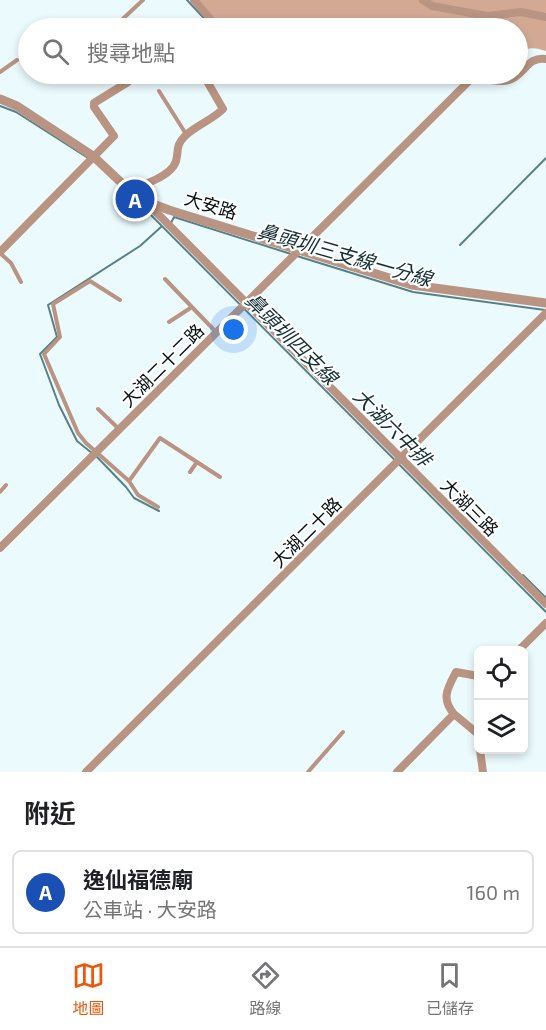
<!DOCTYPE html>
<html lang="zh-TW">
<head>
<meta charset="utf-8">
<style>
  body { margin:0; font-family:"Exo 2","Noto Sans TC",sans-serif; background:#f6f6f6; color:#202124 }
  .controls { position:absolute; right:18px; bottom:18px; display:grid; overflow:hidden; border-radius:9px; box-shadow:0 3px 9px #0003 }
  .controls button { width:54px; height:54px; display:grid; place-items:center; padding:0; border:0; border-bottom:2px solid #e0e0e0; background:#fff; color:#202124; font:30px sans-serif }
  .you { position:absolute; left:234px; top:330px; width:21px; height:21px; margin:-15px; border:4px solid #fff; border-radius:50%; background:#1a73e8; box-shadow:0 0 0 9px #1a73e833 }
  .badge { display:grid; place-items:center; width:39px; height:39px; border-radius:50%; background:#ea580c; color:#fff; font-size:20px; font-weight:700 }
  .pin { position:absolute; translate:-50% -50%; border:3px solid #fff; box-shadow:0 2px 6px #0006 }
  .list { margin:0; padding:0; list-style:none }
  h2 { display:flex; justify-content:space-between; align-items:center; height:78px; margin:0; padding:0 24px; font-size:26px }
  h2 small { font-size:20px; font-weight:400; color:#757577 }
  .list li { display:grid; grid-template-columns:39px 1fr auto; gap:18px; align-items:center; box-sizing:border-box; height:84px; margin:0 12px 12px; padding:0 12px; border:2px solid #e0e0e0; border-radius:9px }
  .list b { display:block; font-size:22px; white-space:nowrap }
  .list p { margin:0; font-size:20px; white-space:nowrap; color:#757577 }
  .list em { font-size:20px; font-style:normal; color:#757577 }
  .icon { flex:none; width:33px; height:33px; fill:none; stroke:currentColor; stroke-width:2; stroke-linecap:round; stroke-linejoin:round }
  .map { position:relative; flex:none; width:546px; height:772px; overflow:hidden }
  .search { position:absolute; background:#fff; box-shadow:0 3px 9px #0003; left:18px; right:18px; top:18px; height:66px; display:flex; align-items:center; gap:15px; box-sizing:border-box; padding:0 21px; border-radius:33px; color:#757577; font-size:22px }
  .sheet { height:174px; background:#fff }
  nav { display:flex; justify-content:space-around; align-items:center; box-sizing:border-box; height:84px; border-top:2px solid #e0e0e0; background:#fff; font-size:16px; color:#757577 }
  nav a { display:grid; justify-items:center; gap:3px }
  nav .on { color:#ea580c }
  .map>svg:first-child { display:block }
</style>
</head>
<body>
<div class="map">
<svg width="546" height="772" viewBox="0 0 546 772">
  <rect width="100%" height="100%" fill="#ebfafd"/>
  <path fill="#d3a994" d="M 195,0 L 546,0 L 546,51 C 535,47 525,46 518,56 L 518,28 L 376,28 L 356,20 L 325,24 L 313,28 L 225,28 Z"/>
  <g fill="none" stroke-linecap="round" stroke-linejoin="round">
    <path stroke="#588088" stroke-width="2" d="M 187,0 L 213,28
      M 456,74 L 464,77
      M 0,106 L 16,112 L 88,158
      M 135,199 L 546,612
      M 174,217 L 291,254
      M 171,223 L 174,217
      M 460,245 L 546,158
      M 297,256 L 413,292 L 545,310
      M 159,511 L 134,498 L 126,487 L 98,458 L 77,441 L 59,405 L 40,354 L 57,337 L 48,305 L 140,246 L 161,227
      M 523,575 L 546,598"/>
    <path stroke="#ba9482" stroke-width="4" d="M 113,28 L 143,0
      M 0,72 L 17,60
      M 159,91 L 186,134
      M 0,253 L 11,263 L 21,282
      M 165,279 L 216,332
      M 120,300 L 90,281 L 53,304 L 60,337 L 44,354 L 78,433 L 86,443 L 129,481 L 160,438 L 220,477
      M 169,322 L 192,307
      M 98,409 L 119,429
      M 190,472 L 197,462
      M 129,481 L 138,495 L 158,507
      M 0,492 L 6,485
      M 308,772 L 343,732"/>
    <path stroke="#ba9482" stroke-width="8" d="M 194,0 L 218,28
      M 423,0 L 432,6 L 487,16 L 521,12 L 546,17
      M 348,28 L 366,26 L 370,28
      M 466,74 C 474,78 500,83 509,80 C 525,75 527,56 546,59
      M 128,189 C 142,186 172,176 176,161 C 179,151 175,146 185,136 C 197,125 212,120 223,109 L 208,83 L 216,74
      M 146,202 L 546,604
      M 0,252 L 114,136 L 94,107 L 94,103 L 128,82
      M 0,548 L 473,77
      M 519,650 L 546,623
      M 454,714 L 478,734
      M 480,750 L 483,772
      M 86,772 L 546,313
      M 397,772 L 454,714 C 441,699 447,689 456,672 L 478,676"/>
    <path stroke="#ba9482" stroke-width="9" d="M 0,99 L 17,106 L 93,156 L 128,189 L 145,201 L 169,210 L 412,285 L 546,303"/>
  </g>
  <g text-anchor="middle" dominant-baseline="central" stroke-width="4.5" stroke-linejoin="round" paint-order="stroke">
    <g font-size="18" fill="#081112" stroke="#fff">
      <text transform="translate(211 205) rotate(17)">大安路</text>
      <text transform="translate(162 365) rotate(-45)">大湖二十二路</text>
      <text transform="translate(470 507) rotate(45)">大湖三路</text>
      <text transform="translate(306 532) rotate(-45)">大湖二十路</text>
    </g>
    <g font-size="20" font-style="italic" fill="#143035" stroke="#fff">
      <text transform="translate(345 254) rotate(16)">鼻頭圳三支線一分線</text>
      <text transform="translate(292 338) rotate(45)">鼻頭圳四支線</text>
      <text transform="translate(393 427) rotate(45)">大湖六中排</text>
    </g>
  </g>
</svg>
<div class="controls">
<button><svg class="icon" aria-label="locate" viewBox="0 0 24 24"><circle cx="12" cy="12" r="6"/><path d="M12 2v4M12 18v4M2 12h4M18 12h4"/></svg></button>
<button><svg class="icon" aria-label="layers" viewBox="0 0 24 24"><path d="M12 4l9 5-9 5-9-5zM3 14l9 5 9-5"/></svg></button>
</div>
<div class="you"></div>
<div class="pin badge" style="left:135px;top:199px;background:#1a4fb4">A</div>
<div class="search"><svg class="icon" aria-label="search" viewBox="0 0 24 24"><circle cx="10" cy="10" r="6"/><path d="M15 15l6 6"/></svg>搜尋地點</div>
</div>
<section class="sheet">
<h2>附近<small></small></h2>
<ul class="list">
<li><span class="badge" style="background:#1a4fb4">A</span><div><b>逸仙福德廟</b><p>公車站 · 大安路</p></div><em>160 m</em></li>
</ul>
</section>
<nav>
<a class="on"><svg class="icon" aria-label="map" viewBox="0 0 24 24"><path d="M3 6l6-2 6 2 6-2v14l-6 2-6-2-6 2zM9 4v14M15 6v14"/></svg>地圖</a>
<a><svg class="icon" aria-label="directions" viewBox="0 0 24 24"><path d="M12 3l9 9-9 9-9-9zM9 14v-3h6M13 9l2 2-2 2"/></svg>路線</a>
<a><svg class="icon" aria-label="saved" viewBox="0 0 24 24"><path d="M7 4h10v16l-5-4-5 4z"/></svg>已儲存</a>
</nav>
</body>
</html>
